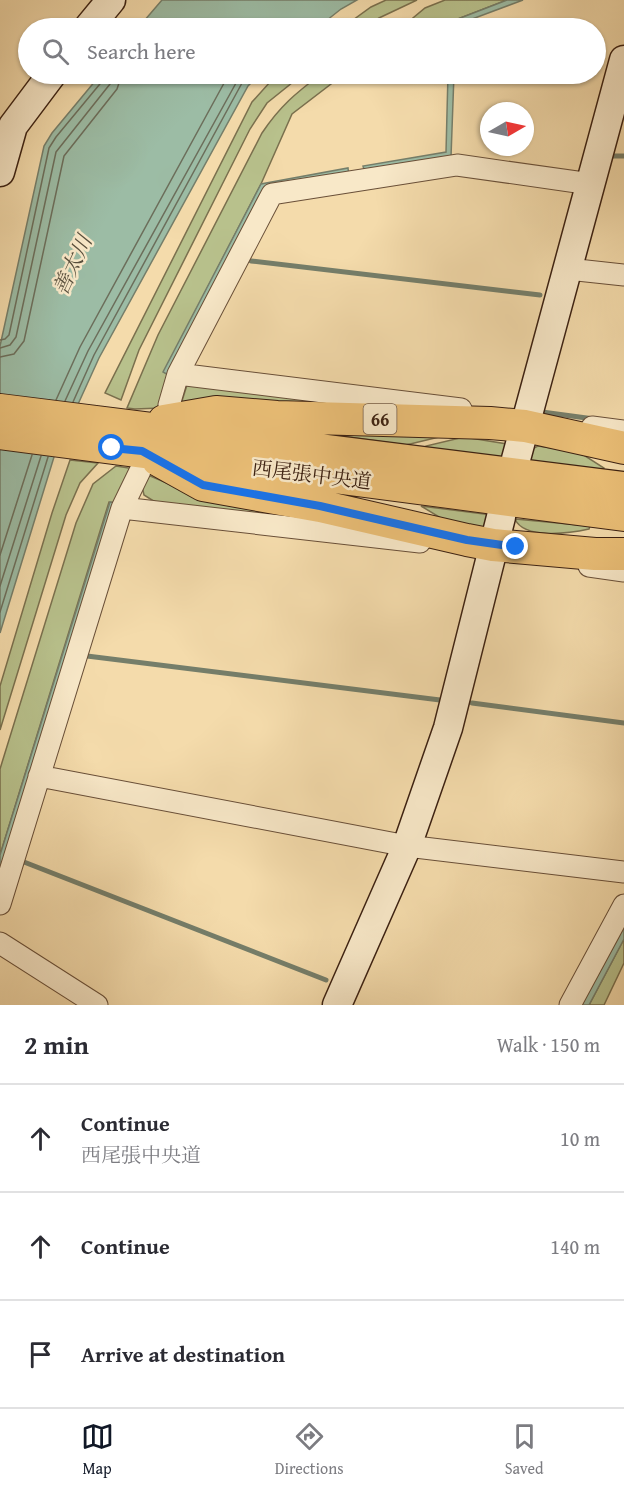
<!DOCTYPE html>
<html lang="en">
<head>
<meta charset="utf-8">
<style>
  body { margin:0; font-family:"Gentium Book Plus","Noto Serif JP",serif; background:#f7f7f7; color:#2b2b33 }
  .compass { position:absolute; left:480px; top:102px; width:54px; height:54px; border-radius:50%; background:#fff; box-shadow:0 2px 4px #0004; rotate:81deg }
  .stop { position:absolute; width:18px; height:18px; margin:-14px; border:4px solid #1a73e8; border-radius:50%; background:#fff }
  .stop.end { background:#1a73e8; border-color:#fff; box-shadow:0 2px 6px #0008 }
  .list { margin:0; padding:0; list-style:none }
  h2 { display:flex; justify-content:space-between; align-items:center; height:78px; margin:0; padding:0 24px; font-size:26px }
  h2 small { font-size:20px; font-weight:400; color:#7c7c81 }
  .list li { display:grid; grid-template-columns:39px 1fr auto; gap:18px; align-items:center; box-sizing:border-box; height:108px; padding:0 24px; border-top:2px solid #e1e1e2 }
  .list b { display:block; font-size:22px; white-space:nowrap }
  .list p { margin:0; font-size:20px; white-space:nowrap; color:#7c7c81 }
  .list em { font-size:20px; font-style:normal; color:#7c7c81 }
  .icon { flex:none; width:33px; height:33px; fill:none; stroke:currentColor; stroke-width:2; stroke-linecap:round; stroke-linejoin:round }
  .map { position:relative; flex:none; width:624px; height:1005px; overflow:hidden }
  .search { position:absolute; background:#fff; box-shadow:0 2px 4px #0004; left:18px; right:18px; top:18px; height:66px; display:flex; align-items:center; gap:15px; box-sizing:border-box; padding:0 21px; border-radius:33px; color:#7c7c81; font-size:22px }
  .sheet { height:402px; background:#fff }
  nav { display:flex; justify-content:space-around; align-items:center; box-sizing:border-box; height:84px; border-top:2px solid #e1e1e2; background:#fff; font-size:16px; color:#7c7c81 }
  nav a { display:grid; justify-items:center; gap:3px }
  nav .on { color:#111827 }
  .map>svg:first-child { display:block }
</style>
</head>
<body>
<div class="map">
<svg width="624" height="1005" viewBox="0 0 624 1005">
  <rect width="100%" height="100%" fill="#f4dbab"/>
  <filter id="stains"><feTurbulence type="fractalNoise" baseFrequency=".00333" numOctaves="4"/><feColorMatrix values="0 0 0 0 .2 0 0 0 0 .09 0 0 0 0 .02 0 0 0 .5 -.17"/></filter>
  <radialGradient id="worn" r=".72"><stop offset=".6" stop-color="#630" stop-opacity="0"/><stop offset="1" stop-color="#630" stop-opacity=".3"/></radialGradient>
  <path fill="#b8c18c" stroke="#7a704e" stroke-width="1.5" d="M 386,0 L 417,0 L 379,18 L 365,28 L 342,28 L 371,7 Z
    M 445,0 L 507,0 L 450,22 L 401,28 L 425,8 Z
    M 281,74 L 303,74 L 267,103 L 250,129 L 139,350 L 121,400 L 105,393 L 252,102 L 270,82 Z
    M 321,74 L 344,74 L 292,114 L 261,184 L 164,372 L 170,376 L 160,408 L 135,409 L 127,408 L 158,335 L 262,133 C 280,106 296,93 321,74 Z
    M 187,385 L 413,412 L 181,404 Z
    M 218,419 L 464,431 L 406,445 Z
    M 464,437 L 507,444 L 507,458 L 426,448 L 426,446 Z
    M 538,446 L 579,452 L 604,468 L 603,471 L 527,461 L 532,449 Z
    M 70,460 L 98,463 L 80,483 L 66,515 L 0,730 L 0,686 L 52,513 Z
    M 116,466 L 135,469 L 116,503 L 109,502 L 0,855 L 0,769 L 76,523 L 93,484 Z
    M 148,475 L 183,490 L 394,531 L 163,507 L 144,495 L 142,486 Z
    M 421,506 L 492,515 L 485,526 L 480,528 L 449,523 Z
    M 515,519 L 590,526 L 589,529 C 571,533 524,540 515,519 Z
    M 624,939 L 624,963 L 604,1005 L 589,1005 Z"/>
  <path fill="#9cbca5" stroke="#757e6a" stroke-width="1.5" d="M 162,0 L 357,0 L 341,9 L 317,28 L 138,28 Z
    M 507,0 L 523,0 L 456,25 L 456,28 L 450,28 L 450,22 Z
    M 101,74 L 260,74 L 248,86 L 99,358 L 54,457 L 0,633 L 0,346 L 44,146 L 52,133 Z
    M 448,74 L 454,74 L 451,157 L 365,173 L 363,166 L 446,152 Z
    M 348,168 L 349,176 L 265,189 L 170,376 L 163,372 L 261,184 Z
    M 110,502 L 116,503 L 0,886 L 0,855 Z
    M 624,917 L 624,939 L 589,1005 L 578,1005 Z"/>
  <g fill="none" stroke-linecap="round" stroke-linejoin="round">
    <path stroke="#6c6e5b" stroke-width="1.5" d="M 0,340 L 5,339 L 9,335 L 49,148 L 56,137 L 104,79 L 105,74
      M 0,348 L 10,345 L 16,337 L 56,152 L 110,84 L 113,74
      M 0,357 L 14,354 L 24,341 L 64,156 L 117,89 L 122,74
      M 56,400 L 80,347 L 229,74
      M 65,401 L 88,351 L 241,74
      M 73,402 L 94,355 L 242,83 L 251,74
      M 0,555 L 32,455
      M 0,586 L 41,456
      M 0,612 L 48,457"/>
    <path stroke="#757e6a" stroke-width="5" d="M 610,156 L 624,156
      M 251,261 L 540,295
      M 542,412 L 594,419
      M 87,656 L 440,700
      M 472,703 L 624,723
      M 24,862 L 326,980"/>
    <defs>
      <path id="street" d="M 568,269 L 624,275
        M 178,374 L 461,409
        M 169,405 L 178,374 L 272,194 L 457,165 L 591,184
        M 592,427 L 624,431
        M 122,508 L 140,471
        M 589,566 L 624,571
        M 39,776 L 407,846 L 624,872
        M 0,904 L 122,508 L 420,542
        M 0,943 L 97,1005
        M 570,1005 L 624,905"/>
      <path id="secondary" d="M 88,28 L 111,0
        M 0,172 L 13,126 L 52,74
        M 516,459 L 624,60
        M 337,1005 L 407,846 L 448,728 L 501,517"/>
      <path id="primary" d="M 0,410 L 624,488
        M 164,421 L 216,412 L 277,417 L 490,423 L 525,426 L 624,448
        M 0,433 L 624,515
        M 158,460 L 203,485 L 320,506 L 467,540 L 493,545 L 595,554 L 624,554"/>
    </defs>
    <use href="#street" stroke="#694f38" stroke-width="23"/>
    <use href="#secondary" stroke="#3b2011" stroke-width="31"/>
    <use href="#primary" stroke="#3b2011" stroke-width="34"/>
    <use href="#street" stroke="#f8e8c8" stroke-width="21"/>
    <use href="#secondary" stroke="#f8e8c8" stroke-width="28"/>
    <use href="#primary" stroke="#eabe76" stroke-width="32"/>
  </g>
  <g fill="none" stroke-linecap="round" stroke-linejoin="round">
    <path stroke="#1a73e8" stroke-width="8" d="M 112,448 L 142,451 L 203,485 L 320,506 L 467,540 L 516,547"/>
  </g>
  <g text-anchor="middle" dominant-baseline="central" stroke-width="5" stroke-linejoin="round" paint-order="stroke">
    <rect fill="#f8e8c8" stroke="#745c48" stroke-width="1.5" x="363.5" y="404" width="33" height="30" rx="4.5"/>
    <g font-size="18" font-weight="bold" fill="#3b2011">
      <text x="380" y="419">66</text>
    </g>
    <g font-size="20" fill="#3b2011" stroke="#f8e8c8">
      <text transform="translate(312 474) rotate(7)">西尾張中央道</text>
    </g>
    <g font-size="21" font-style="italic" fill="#584f3d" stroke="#f8e8c8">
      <text transform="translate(72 265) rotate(-65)">善太川</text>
    </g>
  </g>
  <rect width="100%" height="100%" filter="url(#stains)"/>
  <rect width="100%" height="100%" fill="url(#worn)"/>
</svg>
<svg class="compass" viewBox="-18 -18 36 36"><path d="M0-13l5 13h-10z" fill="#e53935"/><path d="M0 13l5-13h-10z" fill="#7c7c81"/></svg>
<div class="stop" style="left:112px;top:448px"></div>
<div class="stop end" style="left:516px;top:547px"></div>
<div class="search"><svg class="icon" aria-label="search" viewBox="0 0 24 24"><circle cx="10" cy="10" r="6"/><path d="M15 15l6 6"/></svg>Search here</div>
</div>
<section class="sheet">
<h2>2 min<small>Walk · 150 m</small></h2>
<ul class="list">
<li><svg class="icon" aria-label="ahead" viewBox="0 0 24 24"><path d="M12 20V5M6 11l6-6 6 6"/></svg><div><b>Continue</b><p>西尾張中央道</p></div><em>10 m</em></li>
<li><svg class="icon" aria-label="ahead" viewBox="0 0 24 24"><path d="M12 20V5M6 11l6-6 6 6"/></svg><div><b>Continue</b></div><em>140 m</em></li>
<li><svg class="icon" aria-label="arrive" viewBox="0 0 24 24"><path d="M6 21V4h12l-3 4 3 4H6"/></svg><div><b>Arrive at destination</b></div></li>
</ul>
</section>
<nav>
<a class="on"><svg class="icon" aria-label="map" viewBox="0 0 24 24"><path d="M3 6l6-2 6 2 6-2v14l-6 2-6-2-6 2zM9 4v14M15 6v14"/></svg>Map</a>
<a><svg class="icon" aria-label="directions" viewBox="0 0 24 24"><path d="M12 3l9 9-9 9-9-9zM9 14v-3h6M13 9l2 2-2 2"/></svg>Directions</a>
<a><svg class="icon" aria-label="saved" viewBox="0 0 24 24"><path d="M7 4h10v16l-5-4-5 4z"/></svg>Saved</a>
</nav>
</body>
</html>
